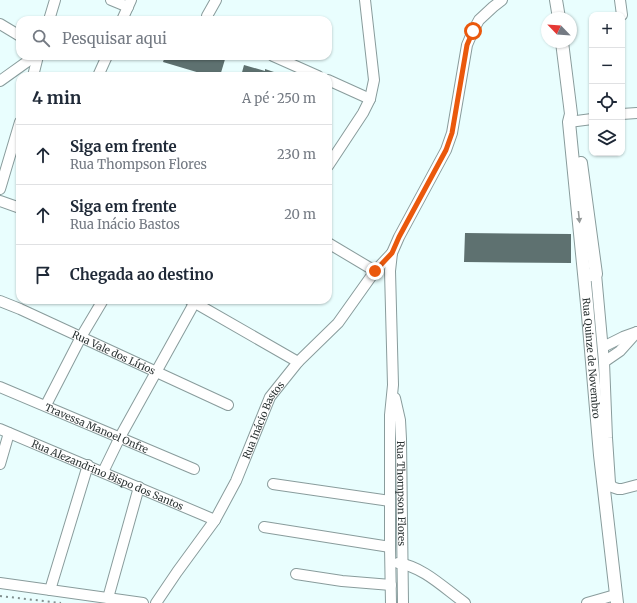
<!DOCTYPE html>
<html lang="pt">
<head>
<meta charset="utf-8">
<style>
  body { margin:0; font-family:Merriweather,serif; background:#f2f2f3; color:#1f2937 }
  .controls { position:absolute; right:12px; top:12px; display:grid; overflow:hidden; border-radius:8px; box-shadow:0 1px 3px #0004 }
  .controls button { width:36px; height:36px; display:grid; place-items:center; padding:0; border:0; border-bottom:1px solid #e0e1e3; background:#fff; color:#1f2937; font:20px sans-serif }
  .compass { position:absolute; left:541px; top:12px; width:36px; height:36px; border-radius:50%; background:#fff; box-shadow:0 1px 3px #0004; rotate:295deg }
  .stop { position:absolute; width:12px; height:12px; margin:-9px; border:3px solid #ea580c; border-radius:50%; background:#fff }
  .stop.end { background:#ea580c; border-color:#fff; box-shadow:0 1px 4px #0008 }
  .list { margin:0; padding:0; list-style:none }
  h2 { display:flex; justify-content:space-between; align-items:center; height:52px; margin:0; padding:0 16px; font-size:17px }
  h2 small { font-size:13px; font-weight:400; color:#747a83 }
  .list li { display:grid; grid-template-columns:26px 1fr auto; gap:12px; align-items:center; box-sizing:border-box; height:60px; padding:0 16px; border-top:1px solid #e0e1e3 }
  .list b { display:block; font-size:15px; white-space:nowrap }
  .list p { margin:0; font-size:13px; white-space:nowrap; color:#747a83 }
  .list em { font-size:13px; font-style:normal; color:#747a83 }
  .icon { flex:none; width:22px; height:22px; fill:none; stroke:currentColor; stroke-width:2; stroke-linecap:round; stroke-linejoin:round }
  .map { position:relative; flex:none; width:637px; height:603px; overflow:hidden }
  .search { position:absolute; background:#fff; box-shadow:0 1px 3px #0004; left:16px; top:16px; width:316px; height:44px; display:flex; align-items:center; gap:10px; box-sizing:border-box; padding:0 14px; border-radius:12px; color:#747a83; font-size:15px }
  .panel { position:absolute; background:#fff; box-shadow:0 1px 3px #0004; left:16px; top:72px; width:316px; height:232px; border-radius:12px }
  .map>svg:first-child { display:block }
</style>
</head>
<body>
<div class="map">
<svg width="637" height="603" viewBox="0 0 637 603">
  <rect width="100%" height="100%" fill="#e9fefe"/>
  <path fill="#5e7170" d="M 165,56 L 226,56 L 220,76 L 210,76 L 163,62 Z
    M 244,65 L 265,71 L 265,69 L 277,73 L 276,76 L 241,76 Z
    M 465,233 L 571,234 L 571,263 L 464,262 Z"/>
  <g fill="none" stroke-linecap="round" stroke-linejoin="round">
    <defs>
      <g id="minor">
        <path d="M 111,0 L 128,7"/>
        <path d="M 620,0 L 622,15"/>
        <path d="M 49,20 L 55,0"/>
        <path d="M 122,20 L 131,0"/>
        <path d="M 207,20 L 207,16 L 216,0"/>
        <path d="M 0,24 L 20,36"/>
        <path d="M 273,56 L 318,76"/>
        <path d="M 33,76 L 38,56"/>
        <path d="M 98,76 L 107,56"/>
        <path d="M 328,80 L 370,99"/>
        <path d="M 0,81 L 35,56"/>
        <path d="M 622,114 L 637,113"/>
        <path d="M 569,122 L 592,119"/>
        <path d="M 328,166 L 363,113 L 370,99 L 374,80 L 365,0"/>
        <path d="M 0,189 L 20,122"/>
        <path d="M 0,201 L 20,208"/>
        <path d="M 328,243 L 375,271"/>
        <path d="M 596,274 L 604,362 L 607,438 L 610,483 L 612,487 L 618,489 L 622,489 L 637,485"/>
        <path d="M 190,300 L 298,362"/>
        <path id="s1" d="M 0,301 L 20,309 L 228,405"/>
        <path d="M 603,347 L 623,337 L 637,332"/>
        <path d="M 604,362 L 620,351 L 637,332"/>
        <path id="s2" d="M 0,387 L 194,469"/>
        <path id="s3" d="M 395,398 L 400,420 L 401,439 L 403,603"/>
        <path d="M 46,405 L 81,337 L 103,300"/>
        <path id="s4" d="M 0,429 L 215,520"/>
        <path d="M 0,464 L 9,433"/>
        <path d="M 103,472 L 120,437 L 196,300"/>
        <path d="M 273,484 L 390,501"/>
        <path d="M 264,527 L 390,547"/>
        <path d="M 398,563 C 424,567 445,589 465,603"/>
        <path d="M 296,574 L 342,581 L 391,585"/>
        <path d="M 0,583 L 143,603"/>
        <path d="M 50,590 L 88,465"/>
        <path d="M 108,598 L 139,487"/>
        <path id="s5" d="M 156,603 L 177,572 L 215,520 L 236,481 L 270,397 L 298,362 L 338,323 L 375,271 L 392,253"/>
        <path d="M 391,603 L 390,547 L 390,415 L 393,385 L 390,271 L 392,253 L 399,237 L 446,150 L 452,133 L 467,45 L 473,31 L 479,20 L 493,7 L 502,0"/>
        <path d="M 587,603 L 615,595"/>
      </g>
      <g id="major">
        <path d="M 556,0 L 559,18"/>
        <path id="s6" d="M 562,42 L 571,114 L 569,122 L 587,304 L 600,455 L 617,603"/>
        <path d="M 581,163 L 596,274 L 585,276"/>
      </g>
    </defs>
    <use href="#minor" stroke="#899c9c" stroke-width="12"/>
    <use href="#major" stroke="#899c9c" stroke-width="14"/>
    <use href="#minor" stroke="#fff" stroke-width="10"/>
    <use href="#major" stroke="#fff" stroke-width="12"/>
    <path stroke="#829090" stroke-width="2" stroke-dasharray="2 4" stroke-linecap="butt" d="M 0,596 L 61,603"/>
  </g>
  <defs><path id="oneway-solid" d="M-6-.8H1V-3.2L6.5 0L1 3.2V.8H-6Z"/></defs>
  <use fill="#959999" href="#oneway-solid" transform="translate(579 217) rotate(84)"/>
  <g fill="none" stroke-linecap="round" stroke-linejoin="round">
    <path stroke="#ea580c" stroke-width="5" d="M 375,271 L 392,253 L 399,237 L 446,150 L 452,133 L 467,45 L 473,31"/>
  </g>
  <g text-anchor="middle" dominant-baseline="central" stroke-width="4" stroke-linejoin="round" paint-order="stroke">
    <g font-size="10" fill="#2b3333" stroke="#e9fefe">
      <text stroke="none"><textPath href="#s1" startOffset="125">Rua Vale dos Lírios</textPath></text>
      <text stroke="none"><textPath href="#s6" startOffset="318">Rua Quinze de Novembro</textPath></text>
      <text stroke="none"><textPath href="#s5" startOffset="213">Rua Inácio Bastos</textPath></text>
      <text stroke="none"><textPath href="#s2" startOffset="105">Travessa Manoel Onfre</textPath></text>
      <text stroke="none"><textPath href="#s4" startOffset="117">Rua Alezandrino Bispo dos Santos</textPath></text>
      <text stroke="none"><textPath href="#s3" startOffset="96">Rua Thompson Flores</textPath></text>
    </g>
  </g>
</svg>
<div class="controls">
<button>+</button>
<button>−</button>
<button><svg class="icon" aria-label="locate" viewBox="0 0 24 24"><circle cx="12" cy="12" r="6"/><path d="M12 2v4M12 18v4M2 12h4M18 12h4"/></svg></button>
<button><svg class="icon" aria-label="layers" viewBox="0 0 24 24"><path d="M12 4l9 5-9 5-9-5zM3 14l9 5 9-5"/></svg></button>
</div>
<svg class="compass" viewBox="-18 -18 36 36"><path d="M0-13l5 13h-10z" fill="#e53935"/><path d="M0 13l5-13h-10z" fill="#747a83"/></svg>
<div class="stop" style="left:473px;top:31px"></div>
<div class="stop end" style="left:375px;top:271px"></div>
<div class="search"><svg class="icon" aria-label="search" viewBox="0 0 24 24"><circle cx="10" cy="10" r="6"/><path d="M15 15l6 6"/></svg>Pesquisar aqui</div>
<section class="panel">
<h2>4 min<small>A pé · 250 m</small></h2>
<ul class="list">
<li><svg class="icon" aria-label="ahead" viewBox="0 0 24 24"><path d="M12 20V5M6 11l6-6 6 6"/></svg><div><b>Siga em frente</b><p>Rua Thompson Flores</p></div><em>230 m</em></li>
<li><svg class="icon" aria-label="ahead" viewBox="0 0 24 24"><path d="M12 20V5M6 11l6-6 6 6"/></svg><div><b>Siga em frente</b><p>Rua Inácio Bastos</p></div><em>20 m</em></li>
<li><svg class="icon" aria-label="arrive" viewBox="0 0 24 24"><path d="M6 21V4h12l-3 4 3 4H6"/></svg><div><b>Chegada ao destino</b></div></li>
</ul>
</section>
</div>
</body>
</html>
